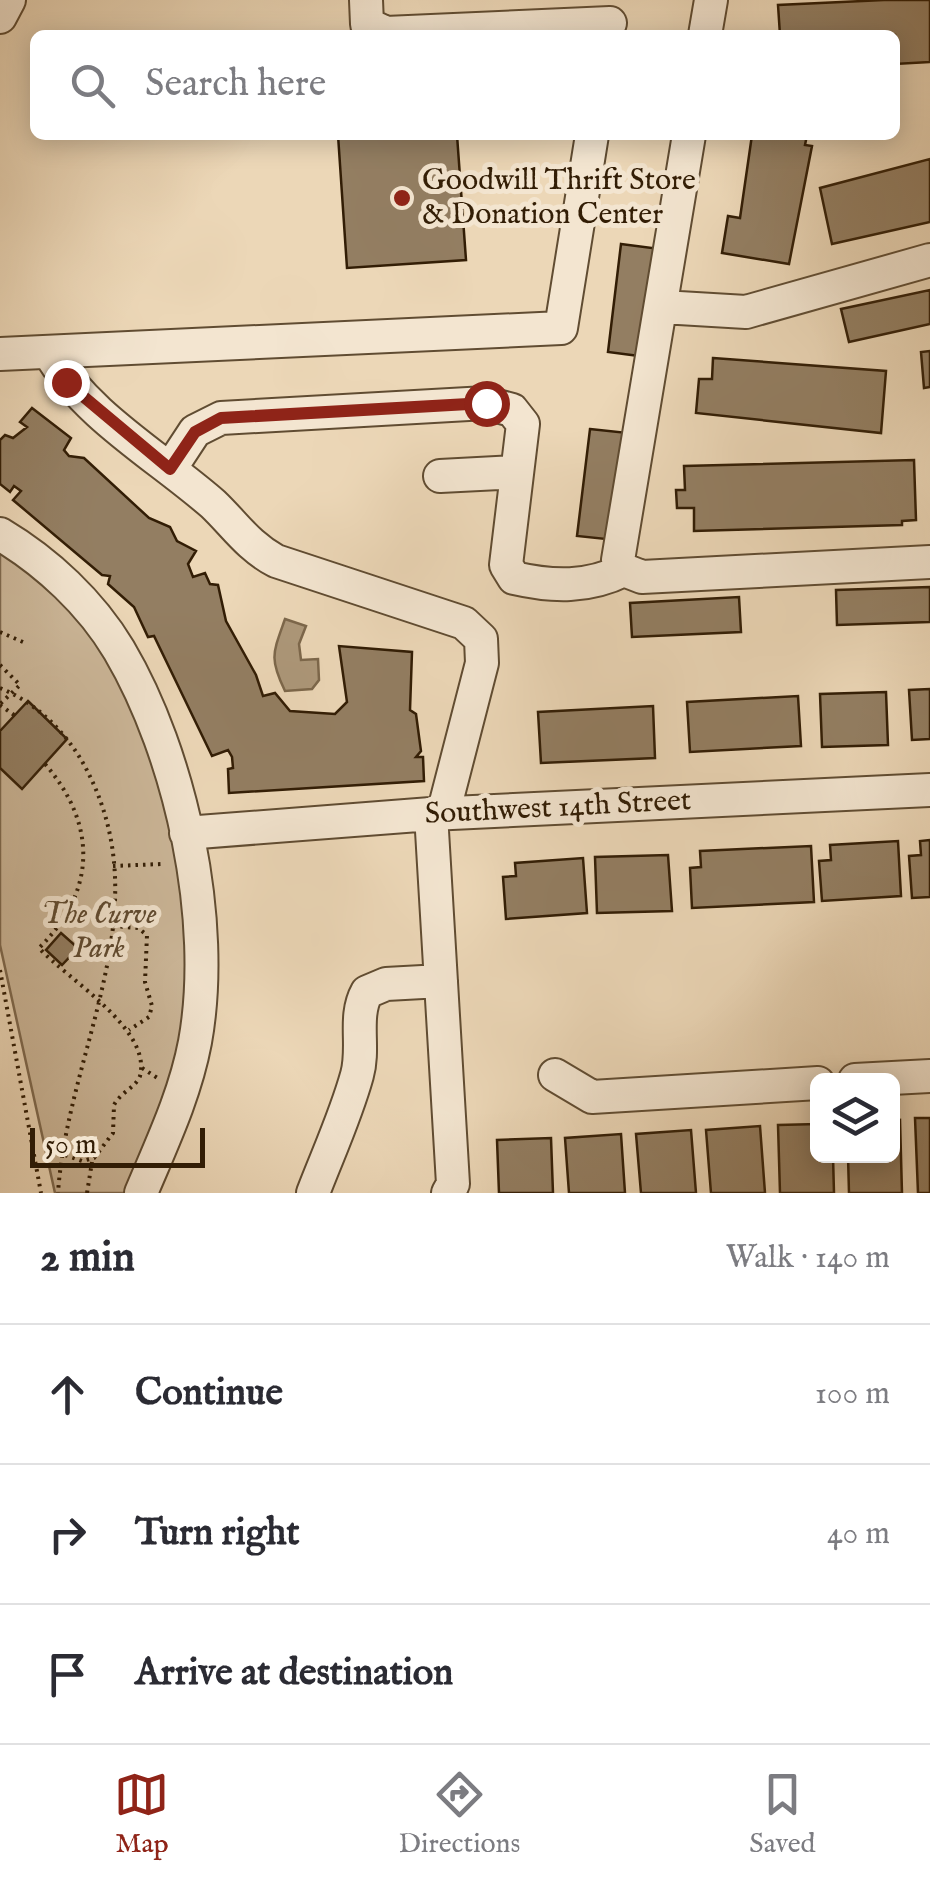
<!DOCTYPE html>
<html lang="en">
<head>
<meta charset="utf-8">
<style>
  body { margin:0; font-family:"IM FELL English",serif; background:#f7f7f7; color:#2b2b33 }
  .controls { position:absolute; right:30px; bottom:30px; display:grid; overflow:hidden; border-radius:15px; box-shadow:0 5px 25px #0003 }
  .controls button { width:90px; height:90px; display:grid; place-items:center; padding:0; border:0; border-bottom:2px solid #e1e1e2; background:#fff; color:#2b2b33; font:50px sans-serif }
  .scale { position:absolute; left:30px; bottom:25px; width:175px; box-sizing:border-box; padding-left:10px; border:5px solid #321d05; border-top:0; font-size:28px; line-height:35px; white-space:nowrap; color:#321d05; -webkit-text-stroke:8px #f3e5d0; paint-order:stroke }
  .stop { position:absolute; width:30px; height:30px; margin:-22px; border:8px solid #8f2418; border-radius:50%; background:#fff }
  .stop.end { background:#8f2418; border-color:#fff; box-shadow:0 2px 10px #0008 }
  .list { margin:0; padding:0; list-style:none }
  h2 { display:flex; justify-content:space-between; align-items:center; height:130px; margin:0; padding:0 40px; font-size:42px }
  h2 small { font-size:32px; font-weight:400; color:#7c7c81 }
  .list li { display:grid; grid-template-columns:65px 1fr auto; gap:30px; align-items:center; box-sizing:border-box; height:140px; padding:0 40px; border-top:2px solid #e1e1e2 }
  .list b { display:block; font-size:38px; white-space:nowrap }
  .list em { font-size:32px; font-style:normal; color:#7c7c81 }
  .icon { flex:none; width:55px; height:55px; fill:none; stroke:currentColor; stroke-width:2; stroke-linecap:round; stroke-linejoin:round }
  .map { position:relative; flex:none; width:930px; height:1193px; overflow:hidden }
  .search { position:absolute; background:#fff; box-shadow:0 5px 25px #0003; left:30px; right:30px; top:30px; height:110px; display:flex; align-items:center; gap:25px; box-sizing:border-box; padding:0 35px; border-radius:15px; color:#7c7c81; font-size:38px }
  .sheet { height:550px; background:#fff }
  nav { display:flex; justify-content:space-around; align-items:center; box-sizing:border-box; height:140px; border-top:2px solid #e1e1e2; background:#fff; font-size:28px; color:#7c7c81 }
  nav a { display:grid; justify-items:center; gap:5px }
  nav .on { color:#8f2418 }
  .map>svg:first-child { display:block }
</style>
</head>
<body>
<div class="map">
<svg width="930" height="1193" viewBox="0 0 930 1193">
  <rect width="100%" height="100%" fill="#ecd7b7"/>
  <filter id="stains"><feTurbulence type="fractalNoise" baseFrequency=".002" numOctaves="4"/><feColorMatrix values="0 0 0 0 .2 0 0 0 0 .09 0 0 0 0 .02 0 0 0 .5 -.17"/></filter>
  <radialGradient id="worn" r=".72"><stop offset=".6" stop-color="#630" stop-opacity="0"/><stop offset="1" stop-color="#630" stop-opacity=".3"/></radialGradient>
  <path fill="#ccb799" stroke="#7f6a4f" stroke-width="2.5" d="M 0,534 L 25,543 L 148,698 L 201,996 L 147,1193 L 55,1193 L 0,945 Z"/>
  <path fill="#ad987a" stroke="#7c674b" stroke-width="2.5" d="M 285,619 L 306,626 L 299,644 L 301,660 L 318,659 L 319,680 L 312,689 L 285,691 C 269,658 273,653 285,619 Z"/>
  <path fill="#937e62" stroke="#321d05" stroke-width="2.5" d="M 884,0 L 930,0 L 930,62 L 895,64 L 895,35 L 780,35 L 778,5 Z
    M 338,135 L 457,135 L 466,260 L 347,268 Z
    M 752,135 L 807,135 L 805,145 L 812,146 L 789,264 L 722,253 L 728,216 L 740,218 Z
    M 930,159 L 930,222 L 832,244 L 820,188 Z
    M 621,244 L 660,249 L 647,357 L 608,352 Z
    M 930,290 L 930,324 L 849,342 L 841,309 Z
    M 930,351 L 930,387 L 924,388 L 921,352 Z
    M 713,358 L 886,371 L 881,433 L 696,413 L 699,379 L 712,379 Z
    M 32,408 L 71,438 L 64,450 L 69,456 L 84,458 L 149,518 L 170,527 L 177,541 L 196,551 L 188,564 L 193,577 L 205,573 L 210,584 L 218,585 L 226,621 L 256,675 L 263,696 L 275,693 L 290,711 L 335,714 L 347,702 L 339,646 L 412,652 L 410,710 L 416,714 L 421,751 L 416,757 L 423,757 L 424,781 L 229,793 L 228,769 L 233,768 L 232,757 L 228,750 L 212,756 L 154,636 L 148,637 L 134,607 L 108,584 L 110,576 L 102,575 L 13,500 L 21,491 L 14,486 L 10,492 L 0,484 L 0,440 L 5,435 L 13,438 L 27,427 L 20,422 Z
    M 590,429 L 628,433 L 615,540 L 577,536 Z
    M 914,460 L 916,520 L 902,521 L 902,525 L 694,531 L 694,508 L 677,508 L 676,490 L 685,490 L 684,466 Z
    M 930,587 L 930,622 L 837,625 L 836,590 Z
    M 739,597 L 741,632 L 632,637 L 630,603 Z
    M 930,689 L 930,739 L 912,740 L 909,690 Z
    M 886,692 L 888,745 L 822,747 L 820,694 Z
    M 798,696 L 801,746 L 690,752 L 687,702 Z
    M 28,701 L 67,739 L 22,789 L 0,768 L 0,731 Z
    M 653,706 L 655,758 L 541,763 L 538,712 Z
    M 930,840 L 930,897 L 912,898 L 909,856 L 921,855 L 920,841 Z
    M 898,841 L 901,896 L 822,901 L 819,861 L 831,860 L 830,845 Z
    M 811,846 L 814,902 L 692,908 L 690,868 L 701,867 L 700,851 Z
    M 668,855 L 672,911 L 597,913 L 595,857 Z
    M 583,858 L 587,913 L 506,919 L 503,877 L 516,876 L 515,863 Z
    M 61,933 L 78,948 L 62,965 L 46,950 Z
    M 915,1118 L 930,1118 L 930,1193 L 918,1193 Z
    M 900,1120 L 902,1193 L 849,1193 L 848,1156 L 892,1156 L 892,1121 Z
    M 818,1124 L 818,1156 L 833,1156 L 834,1193 L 780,1193 L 778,1125 Z
    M 760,1126 L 765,1193 L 711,1193 L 706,1130 Z
    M 691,1130 L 696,1193 L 641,1193 L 636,1134 Z
    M 621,1134 L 625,1193 L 569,1193 L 565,1138 Z
    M 551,1138 L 553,1193 L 499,1193 L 497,1140 Z"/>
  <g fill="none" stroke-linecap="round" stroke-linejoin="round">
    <defs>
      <path id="minor" d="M 366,0 L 367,24 L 386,33 L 610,23
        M 0,17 L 9,0
        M 705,35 L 711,0
        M 689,135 L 618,560 L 624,570 L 642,577 L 930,562
        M 662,307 L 746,312 L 930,260
        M 49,352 C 85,415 158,456 213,504 C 235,525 248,546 276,561 L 464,623 L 481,639 L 482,663 L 443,814
        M 0,354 L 561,328 L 592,135
        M 170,469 L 195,431 L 221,418 L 486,403 L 512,410 L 523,424 L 506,565 L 514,578 C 553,587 588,588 624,570
        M 440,476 L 517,472
        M 0,534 C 47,562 91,603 119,650 C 181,755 217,921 195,1042 C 185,1095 162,1143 141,1193
        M 431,814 L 453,1184 L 448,1193
        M 186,833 L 431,814 L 930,790
        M 555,1075 L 592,1097 L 818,1083
        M 855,1080 L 930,1076
        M 313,1193 C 328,1154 346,1115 357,1075 C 365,1047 353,1017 367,992 L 386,984 L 441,981"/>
    </defs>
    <use href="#minor" stroke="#604c32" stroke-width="36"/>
    <path stroke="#321d05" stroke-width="4" stroke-dasharray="2.5 5" stroke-linecap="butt" d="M 0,632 L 23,642
      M 0,665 L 20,685 L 0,704
      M 0,688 C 36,703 64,730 83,763 C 164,908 68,1046 58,1193
      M 0,705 L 14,715
      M 0,730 L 0,731
      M 45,764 C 97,824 97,891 39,948 C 67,979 152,1029 140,1076 C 136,1087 120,1093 114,1105 L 113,1133 L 94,1158 L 82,1161 L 65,1155
      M 113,866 L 162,864
      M 113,926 L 138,928 L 147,935 L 145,982 L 152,1006 L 149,1017 L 129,1030
      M 0,970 L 41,1193
      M 142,1068 L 159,1079
      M 87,1193 L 92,1162"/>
    <use href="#minor" stroke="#f3e5d0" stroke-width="32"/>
  </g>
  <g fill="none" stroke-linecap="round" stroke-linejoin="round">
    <path stroke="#8f2418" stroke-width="12" d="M 66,382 L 170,469 L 195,432 L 221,418 L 486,403"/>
  </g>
  <circle fill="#8f2418" stroke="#f3e5d0" stroke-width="4" cx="402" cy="198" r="10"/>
  <g text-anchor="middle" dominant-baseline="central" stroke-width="10" stroke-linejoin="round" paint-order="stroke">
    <g font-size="30" fill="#321d05" stroke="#f3e5d0" text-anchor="start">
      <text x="422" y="181">Goodwill Thrift Store<tspan x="422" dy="34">&amp; Donation Center</tspan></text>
    </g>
    <g font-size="30" fill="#321d05" stroke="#f3e5d0">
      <text transform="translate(558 808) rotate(-3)">Southwest 14th Street</text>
    </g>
    <g font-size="30" font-style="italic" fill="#604b31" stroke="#f3e5d0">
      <text x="99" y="915">The Curve<tspan x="99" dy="34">Park</tspan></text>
    </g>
  </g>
  <rect width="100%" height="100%" filter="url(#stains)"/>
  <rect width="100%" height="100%" fill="url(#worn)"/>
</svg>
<div class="controls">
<button><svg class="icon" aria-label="layers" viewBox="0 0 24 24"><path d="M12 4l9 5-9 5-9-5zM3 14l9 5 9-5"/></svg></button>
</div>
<div class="scale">50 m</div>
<div class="stop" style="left:486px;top:403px"></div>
<div class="stop end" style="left:66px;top:382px"></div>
<div class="search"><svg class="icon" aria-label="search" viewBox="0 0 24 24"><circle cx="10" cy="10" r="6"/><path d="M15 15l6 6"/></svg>Search here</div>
</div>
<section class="sheet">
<h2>2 min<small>Walk · 140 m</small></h2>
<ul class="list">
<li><svg class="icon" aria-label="ahead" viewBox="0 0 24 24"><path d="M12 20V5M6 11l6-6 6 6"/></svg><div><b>Continue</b></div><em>100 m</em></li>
<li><svg class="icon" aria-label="right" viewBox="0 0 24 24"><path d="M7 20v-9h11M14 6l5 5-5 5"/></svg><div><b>Turn right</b></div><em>40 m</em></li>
<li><svg class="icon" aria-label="arrive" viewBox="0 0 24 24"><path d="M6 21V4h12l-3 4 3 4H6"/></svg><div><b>Arrive at destination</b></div></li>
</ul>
</section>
<nav>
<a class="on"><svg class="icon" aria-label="map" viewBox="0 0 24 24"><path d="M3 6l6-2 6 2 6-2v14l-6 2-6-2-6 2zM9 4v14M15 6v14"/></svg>Map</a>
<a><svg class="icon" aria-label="directions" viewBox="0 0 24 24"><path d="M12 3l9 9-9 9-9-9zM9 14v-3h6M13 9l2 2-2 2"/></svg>Directions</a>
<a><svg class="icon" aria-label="saved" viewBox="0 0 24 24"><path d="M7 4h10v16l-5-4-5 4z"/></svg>Saved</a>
</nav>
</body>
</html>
